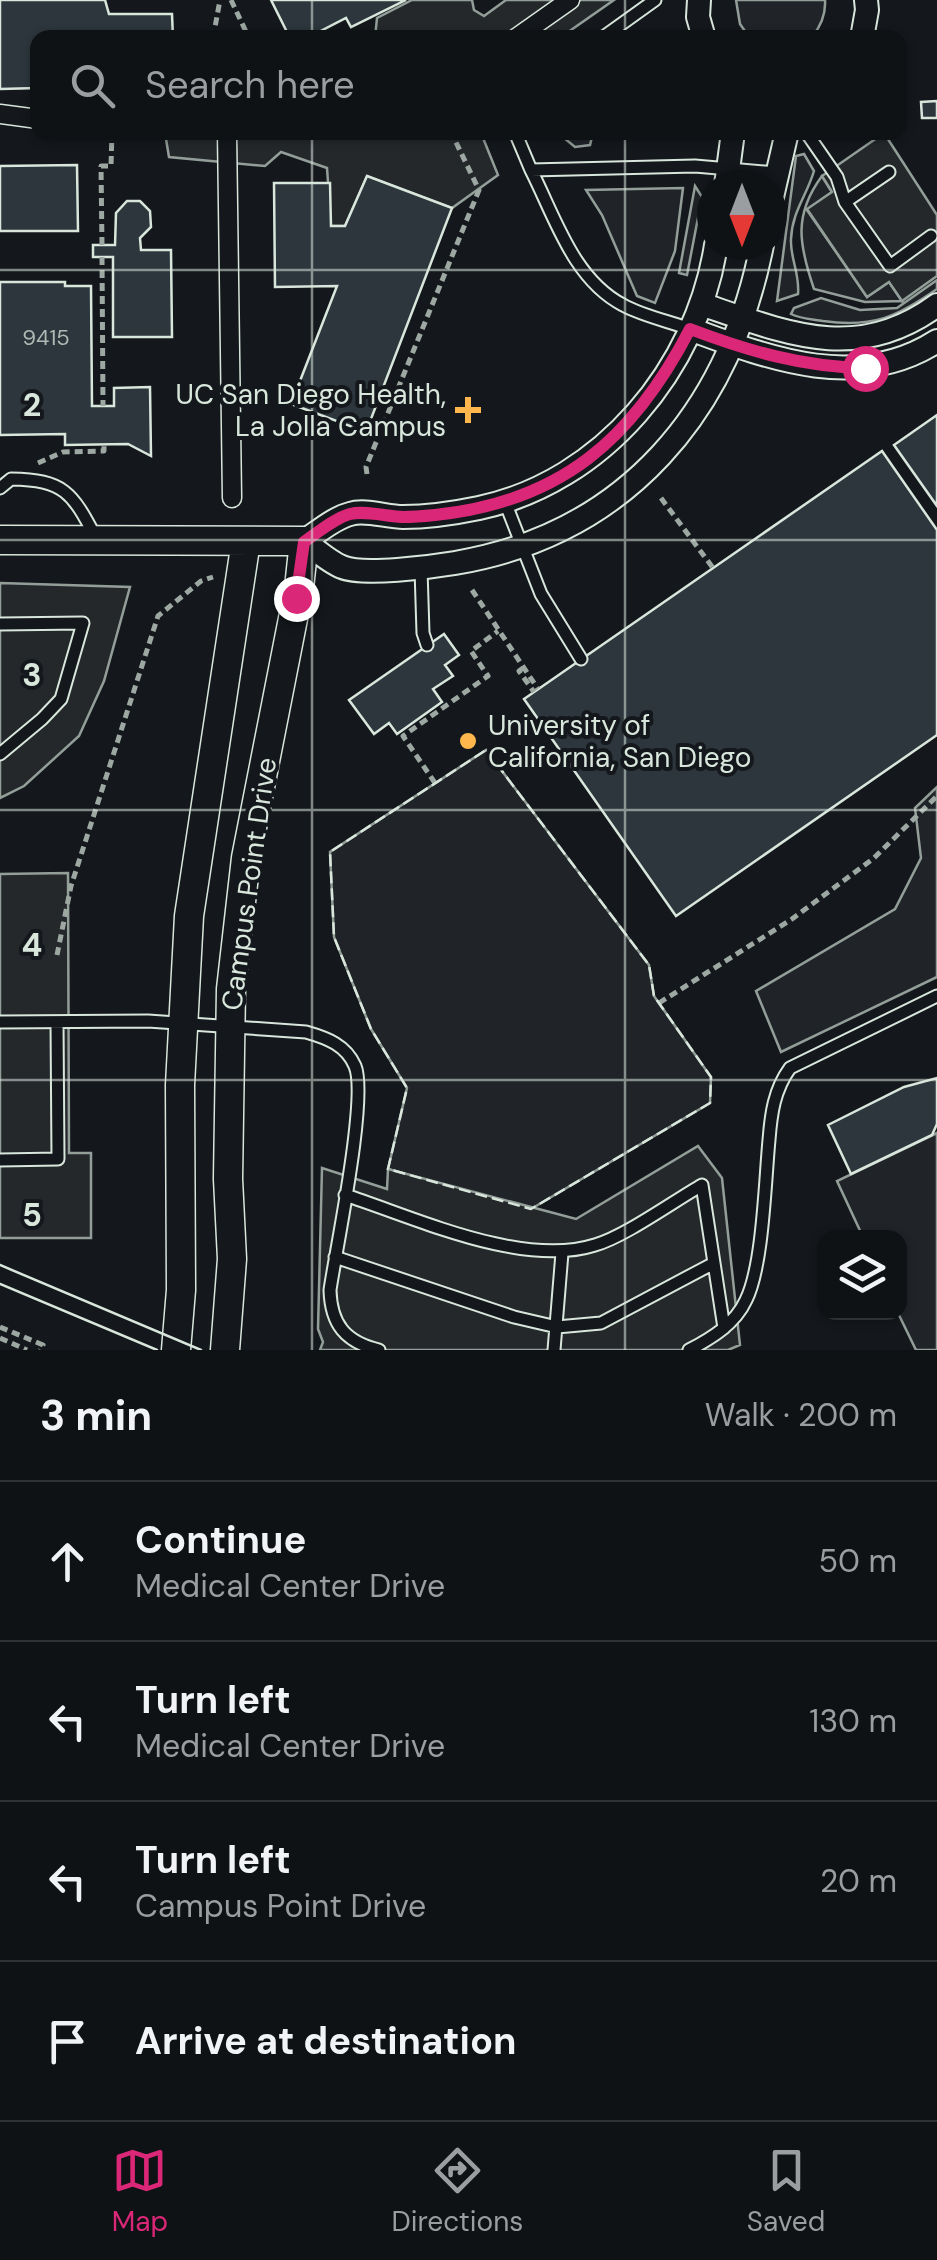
<!DOCTYPE html>
<html lang="en">
<head>
<meta charset="utf-8">
<style>
  body { margin:0; font-family:"DM Sans",sans-serif; background:#1d2022; color:#f1f3f6 }
  .controls { position:absolute; right:30px; bottom:30px; display:grid; overflow:hidden; border-radius:20px; box-shadow:0 2px 8px #0004 }
  .controls button { width:90px; height:90px; display:grid; place-items:center; padding:0; border:0; border-bottom:2px solid #2f3234; background:#0f1215; color:#f1f3f6; font:50px sans-serif }
  .compass { position:absolute; left:697px; top:170px; width:90px; height:90px; border-radius:50%; background:#0f1215; box-shadow:0 2px 8px #0004; rotate:180deg }
  .stop { position:absolute; width:30px; height:30px; margin:-22px; border:8px solid #db2777; border-radius:50%; background:#fff }
  .stop.end { background:#db2777; border-color:#fff; box-shadow:0 2px 10px #0008 }
  .list { margin:0; padding:0; list-style:none }
  h2 { display:flex; justify-content:space-between; align-items:center; height:130px; margin:0; padding:0 40px; font-size:42px }
  h2 small { font-size:32px; font-weight:400; color:#9b9ea0 }
  .list li { display:grid; grid-template-columns:65px 1fr auto; gap:30px; align-items:center; box-sizing:border-box; height:160px; padding:0 40px; border-top:2px solid #2f3234 }
  .list b { display:block; font-size:38px; white-space:nowrap }
  .list p { margin:0; font-size:32px; white-space:nowrap; color:#9b9ea0 }
  .list em { font-size:32px; font-style:normal; color:#9b9ea0 }
  .icon { flex:none; width:55px; height:55px; fill:none; stroke:currentColor; stroke-width:2; stroke-linecap:round; stroke-linejoin:round }
  .map { position:relative; flex:none; width:937px; height:1350px; overflow:hidden }
  .search { position:absolute; background:#0f1215; box-shadow:0 2px 8px #0004; left:30px; right:30px; top:30px; height:110px; display:flex; align-items:center; gap:25px; box-sizing:border-box; padding:0 35px; border-radius:20px; color:#9b9ea0; font-size:38px }
  .sheet { height:770px; background:#0f1215 }
  nav { display:flex; justify-content:space-around; align-items:center; box-sizing:border-box; height:140px; border-top:2px solid #2f3234; background:#0f1215; font-size:28px; color:#9b9ea0 }
  nav a { display:grid; justify-items:center; gap:5px }
  nav .on { color:#db2777 }
  .map>svg:first-child { display:block }
</style>
</head>
<body>
<div class="map">
<svg width="937" height="1350" viewBox="0 0 937 1350">
  <rect width="100%" height="100%" fill="#14181c"/>
  <path fill="#202428" stroke="#939e99" stroke-width="2.5" d="M 736,0 L 825,0 C 826,15 821,26 812,37 L 749,37 L 740,24 Z
    M 558,133 L 687,133 L 684,136 L 592,137 L 590,145 L 575,147 Z
    M 804,154 L 814,171 C 807,195 792,212 791,239 C 790,258 800,274 798,294 L 777,301 L 796,156 Z
    M 822,176 L 832,192 L 807,210 L 867,297 L 889,282 L 902,301 L 865,302 L 814,289 C 799,245 793,215 822,176 Z
    M 695,186 L 702,197 L 687,275 L 679,273 Z
    M 683,188 L 675,251 L 655,303 L 637,296 L 602,215 L 586,190 Z
    M 937,280 L 937,289 C 897,317 873,328 823,321 C 811,319 801,319 791,314 L 794,308 L 821,298 L 860,310 L 897,308 Z
    M 486,750 L 649,965 L 654,996 L 711,1077 L 710,1103 L 531,1209 L 388,1169 L 407,1088 L 371,1029 L 334,937 L 330,852 Z
    M 937,787 L 937,977 L 781,1052 L 756,991 L 895,909 L 921,858 L 915,808 Z
    M 937,1133 L 937,1350 L 916,1350 L 898,1313 L 900,1238 L 863,1237 L 837,1181 Z"/>
  <path fill="#24282b" stroke="#939e99" stroke-width="2.5" d="M 412,0 L 472,0 L 474,10 L 484,16 L 506,0 L 614,0 L 561,37 L 375,38 L 377,18 Z
    M 165,133 L 481,133 L 498,175 L 452,208 L 367,176 L 345,226 L 331,226 L 327,168 L 281,152 L 265,166 L 169,157 Z
    M 884,133 L 937,215 L 937,276 L 902,301 L 889,282 L 867,297 L 807,209 L 832,192 L 822,176 Z
    M 0,583 L 130,587 L 104,681 L 79,736 L 24,786 L 0,798 Z
    M 68,873 L 69,1153 L 91,1153 L 91,1238 L 0,1238 L 0,874 Z
    M 698,1146 L 722,1178 L 740,1345 L 728,1350 L 320,1350 L 323,1342 L 318,1329 L 322,1168 L 387,1189 L 388,1169 L 576,1219 Z"/>
  <path fill="#2c363c" stroke="#d8e6dc" stroke-width="2.5" d="M 0,0 L 105,0 L 109,14 L 172,14 L 173,38 L 38,38 L 38,88 L 0,89 Z
    M 271,0 L 406,0 L 351,27 L 346,18 L 307,38 L 290,38 Z
    M 937,101 L 937,118 L 922,118 L 921,102 Z
    M 77,165 L 78,231 L 0,231 L 0,166 Z
    M 367,176 L 452,208 L 366,432 L 291,404 L 337,286 L 275,287 L 274,183 L 330,183 L 331,226 L 345,226 Z
    M 127,201 L 140,201 L 150,211 L 151,227 L 140,238 L 141,250 L 171,250 L 172,337 L 113,337 L 113,257 L 93,257 L 93,245 L 115,245 L 116,213 Z
    M 0,282 L 65,282 L 65,286 L 91,286 L 92,406 L 114,406 L 114,388 L 150,387 L 151,456 L 128,444 L 65,445 L 65,434 L 0,435 Z
    M 937,415 L 937,506 L 894,445 Z
    M 882,451 L 937,530 L 937,735 L 676,916 L 524,699 Z
    M 444,634 L 459,655 L 445,665 L 453,676 L 433,689 L 442,702 L 397,734 L 389,723 L 374,734 L 349,700 Z
    M 937,1078 L 937,1124 L 932,1135 L 851,1174 L 828,1125 L 904,1087 Z"/>
  <g fill="none" stroke-linecap="round" stroke-linejoin="round">
    <defs>
      <path id="service" d="M 602,38 L 655,0
        M 515,132 L 531,170 L 695,166 L 776,173
        M 806,132 L 837,177 L 845,202 L 890,266 L 931,236
        M 531,170 C 555,217 573,279 623,305 C 643,316 668,321 690,329
        M 845,202 L 889,172
        M 0,488 L 11,479 C 64,480 72,492 96,538
        M 505,502 L 541,594 L 581,659
        M 421,569 L 423,633 L 427,645
        M 0,624 L 83,623 L 61,699 L 42,719 L 0,754
        M 0,1022 L 148,1021 L 306,1032 C 327,1038 346,1045 355,1066 C 368,1097 336,1249 330,1290 C 331,1324 345,1342 379,1350
        M 0,1160 L 58,1159 L 57,1022
        M 345,1195 C 416,1218 522,1268 595,1245 C 624,1237 674,1201 702,1185 L 724,1328
        M 335,1257 L 514,1317 L 557,1327 L 601,1323 L 714,1263
        M 554,1350 L 562,1253
        M 689,1350 C 712,1338 735,1324 746,1300 C 763,1266 765,1181 769,1140 C 771,1114 774,1090 790,1068 L 937,996"/>
      <path id="pedestrian" d="M 516,38 L 570,0
        M 0,114 L 38,119
        M 227,132 L 232,498"/>
      <path id="minor" d="M 699,0 L 698,17 L 704,38
        M 862,38 L 867,10 L 866,0
        M 726,185 L 733,132
        M 772,197 L 787,132
        M 716,245 C 697,368 603,482 479,508 C 455,513 428,517 403,517 C 387,517 365,509 350,514 C 334,518 317,533 304,541 C 315,549 329,562 342,567 C 363,576 431,567 455,563 C 627,534 729,411 762,245
        M 701,304 C 786,333 857,364 937,305
        M 690,329 C 771,359 858,392 937,341"/>
      <path id="tertiary" d="M 0,540 L 304,541 L 299,588 L 246,858 L 231,989 L 228,1179 L 232,1259 L 225,1350
        M 176,1350 L 181,1290 L 180,1085 L 189,916 L 246,541"/>
    </defs>
    <use href="#service" stroke="#d8e6dc" stroke-width="15"/>
    <use href="#pedestrian" stroke="#d8e6dc" stroke-width="21"/>
    <use href="#minor" stroke="#d8e6dc" stroke-width="26"/>
    <use href="#tertiary" stroke="#d8e6dc" stroke-width="31"/>
    <path stroke="#9da8a2" stroke-width="5" stroke-dasharray="8 5" stroke-linecap="butt" d="M 231,0 L 249,38
      M 213,38 L 220,0
      M 102,245 L 101,166 L 111,166 L 112,132
      M 102,257 L 103,406
      M 38,463 L 63,452 L 104,451 L 104,445
      M 367,474 L 366,467 L 479,190 L 451,132
      M 661,498 L 713,568
      M 472,590 L 538,689
      M 523,668 L 519,671 L 534,692
      M 435,783 L 403,736 L 488,676 L 471,651 L 498,631
      M 57,955 L 71,886 L 158,616 L 201,581 L 213,577
      M 659,1003 L 792,919 L 874,858 L 937,796
      M 0,1327 L 43,1345 L 40,1350
      M 0,1338 L 27,1350"/>
    <use href="#service" stroke="#14181c" stroke-width="11"/>
    <use href="#pedestrian" stroke="#14181c" stroke-width="18"/>
    <use href="#minor" stroke="#14181c" stroke-width="22"/>
    <use href="#tertiary" stroke="#14181c" stroke-width="28"/>
    <path stroke="#d8e6dc" stroke-width="2.5" d="M 0,1265 L 201,1350
      M 0,1284 L 157,1350"/>
    <path stroke="#d8e6dc" stroke-width="2.5" stroke-dasharray="12 5" stroke-linecap="butt" d="M 486,750 L 649,965 L 654,996 L 711,1077 L 710,1103 L 531,1209 L 388,1169 L 407,1088 L 371,1029 L 334,937 L 330,852 Z"/>
  </g>
  <g fill="none" stroke-linecap="round" stroke-linejoin="round">
    <path stroke="#db2777" stroke-width="12" d="M 296,598 L 304,542 C 317,533 335,518 350,514 C 366,510 388,517 404,517 C 414,517 425,516 435,515 C 561,502 633,439 690,329 C 748,351 803,367 865,368"/>
  </g>
  <path fill="none" stroke="#d8e6dc" stroke-width="2.5" stroke-opacity="0.55" d="M 312,0 L 312,38M 625,0 L 625,38M 312,132 L 312,1350M 625,132 L 625,1350M 0,270 L 937,270M 0,540 L 937,540M 0,810 L 937,810M 0,1080 L 937,1080"/>
  <g fill="#ffb74d" stroke="#14181c" stroke-width="4">
    <path d="M463 395h10v10h10v10h-10v10h-10v-10h-10v-10h10z"/>
    <circle cx="468" cy="741" r="10"/>
  </g>
  <g text-anchor="middle" dominant-baseline="central" stroke-width="8" stroke-linejoin="round" paint-order="stroke">
    <g font-size="22" fill="#adbab4">
      <text x="46" y="337">9415</text>
    </g>
    <g font-size="28" fill="#d8e6dc" stroke="#14181c" text-anchor="end">
      <text x="446" y="394">UC San Diego Health,<tspan x="446" dy="32">La Jolla Campus</tspan></text>
      <text x="488" y="725" text-anchor="start">University of<tspan x="488" dy="32">California, San Diego</tspan></text>
    </g>
    <g font-size="28" fill="#d8e6dc" stroke="#14181c">
      <text transform="translate(249 884) rotate(-82)">Campus Point Drive</text>
    </g>
  </g>
  <g font-size="32" text-anchor="middle" font-weight="bold" fill="#d8e6dc" stroke="#14181c" stroke-width="8" stroke-linejoin="round" paint-order="stroke">
    <text x="32" y="416">2</text>
    <text x="32" y="686">3</text>
    <text x="32" y="956">4</text>
    <text x="32" y="1226">5</text>
  </g>
</svg>
<div class="controls">
<button><svg class="icon" aria-label="layers" viewBox="0 0 24 24"><path d="M12 4l9 5-9 5-9-5zM3 14l9 5 9-5"/></svg></button>
</div>
<svg class="compass" viewBox="-18 -18 36 36"><path d="M0-13l5 13h-10z" fill="#e53935"/><path d="M0 13l5-13h-10z" fill="#9b9ea0"/></svg>
<div class="stop" style="left:865px;top:368px"></div>
<div class="stop end" style="left:296px;top:598px"></div>
<div class="search"><svg class="icon" aria-label="search" viewBox="0 0 24 24"><circle cx="10" cy="10" r="6"/><path d="M15 15l6 6"/></svg>Search here</div>
</div>
<section class="sheet">
<h2>3 min<small>Walk · 200 m</small></h2>
<ul class="list">
<li><svg class="icon" aria-label="ahead" viewBox="0 0 24 24"><path d="M12 20V5M6 11l6-6 6 6"/></svg><div><b>Continue</b><p>Medical Center Drive</p></div><em>50 m</em></li>
<li><svg class="icon" aria-label="left" viewBox="0 0 24 24"><path d="M17 20v-9H6M10 6l-5 5 5 5"/></svg><div><b>Turn left</b><p>Medical Center Drive</p></div><em>130 m</em></li>
<li><svg class="icon" aria-label="left" viewBox="0 0 24 24"><path d="M17 20v-9H6M10 6l-5 5 5 5"/></svg><div><b>Turn left</b><p>Campus Point Drive</p></div><em>20 m</em></li>
<li><svg class="icon" aria-label="arrive" viewBox="0 0 24 24"><path d="M6 21V4h12l-3 4 3 4H6"/></svg><div><b>Arrive at destination</b></div></li>
</ul>
</section>
<nav>
<a class="on"><svg class="icon" aria-label="map" viewBox="0 0 24 24"><path d="M3 6l6-2 6 2 6-2v14l-6 2-6-2-6 2zM9 4v14M15 6v14"/></svg>Map</a>
<a><svg class="icon" aria-label="directions" viewBox="0 0 24 24"><path d="M12 3l9 9-9 9-9-9zM9 14v-3h6M13 9l2 2-2 2"/></svg>Directions</a>
<a><svg class="icon" aria-label="saved" viewBox="0 0 24 24"><path d="M7 4h10v16l-5-4-5 4z"/></svg>Saved</a>
</nav>
</body>
</html>
